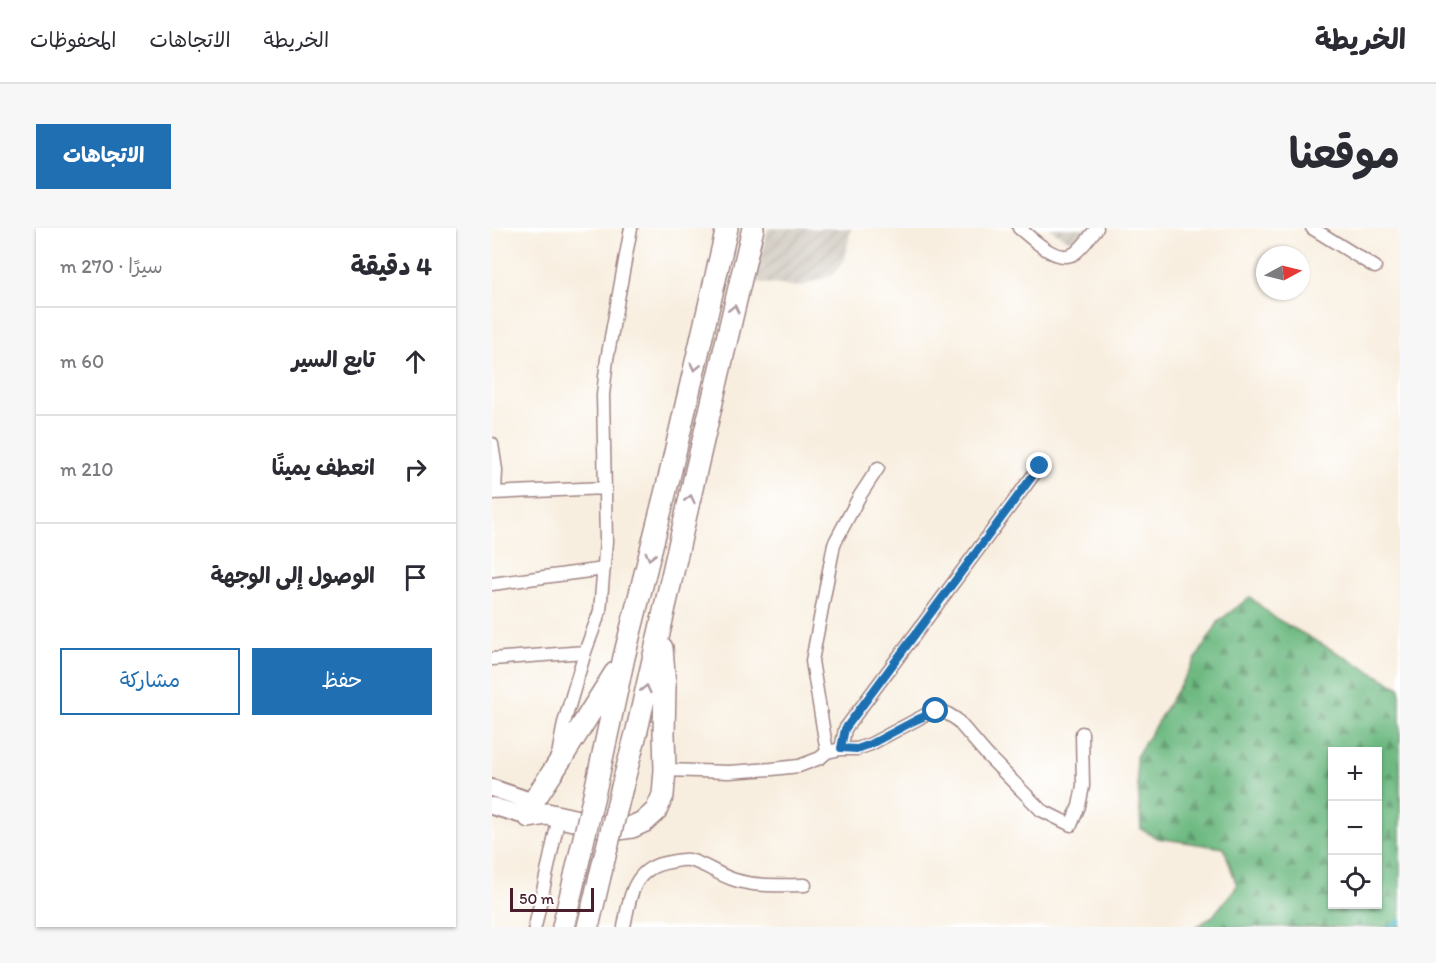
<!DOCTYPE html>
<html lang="ar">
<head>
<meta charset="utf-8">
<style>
  body { margin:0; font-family:Itim,"Playpen Sans Arabic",sans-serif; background:#f7f7f7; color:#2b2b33; direction:rtl }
  .controls { position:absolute; right:18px; bottom:18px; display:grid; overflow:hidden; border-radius:0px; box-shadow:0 2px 4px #0004 }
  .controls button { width:54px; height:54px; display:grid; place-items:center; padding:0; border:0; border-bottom:2px solid #e1e1e2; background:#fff; color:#2b2b33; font:30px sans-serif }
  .compass { position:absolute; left:764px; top:18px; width:54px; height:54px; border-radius:50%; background:#fff; box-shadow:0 2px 4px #0004; rotate:83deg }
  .scale { position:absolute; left:18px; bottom:15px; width:84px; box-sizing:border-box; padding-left:6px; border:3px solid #4a1f2b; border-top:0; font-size:16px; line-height:21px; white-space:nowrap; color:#4a1f2b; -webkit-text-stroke:4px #fff; paint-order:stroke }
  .stop { position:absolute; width:18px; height:18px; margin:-14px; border:4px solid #1f6fb2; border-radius:50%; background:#fff }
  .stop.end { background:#1f6fb2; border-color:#fff; box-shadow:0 2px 6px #0008 }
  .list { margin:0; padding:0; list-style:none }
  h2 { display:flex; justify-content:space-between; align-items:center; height:78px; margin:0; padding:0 24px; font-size:26px }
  h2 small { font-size:20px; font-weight:400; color:#7c7c81 }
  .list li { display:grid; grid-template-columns:39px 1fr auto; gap:18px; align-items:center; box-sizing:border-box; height:108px; padding:0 24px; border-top:2px solid #e1e1e2 }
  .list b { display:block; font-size:22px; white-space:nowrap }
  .list em { font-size:20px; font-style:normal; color:#7c7c81 }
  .actions { display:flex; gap:12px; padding:18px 24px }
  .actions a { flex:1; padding:14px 0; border:2px solid #1f6fb2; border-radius:0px; text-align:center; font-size:21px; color:#1f6fb2 }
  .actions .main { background:#1f6fb2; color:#fff }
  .icon { flex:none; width:33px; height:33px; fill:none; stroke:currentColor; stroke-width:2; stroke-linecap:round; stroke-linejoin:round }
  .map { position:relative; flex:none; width:908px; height:699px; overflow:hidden; direction:ltr; border-radius:0px }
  header { display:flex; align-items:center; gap:36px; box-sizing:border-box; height:84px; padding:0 30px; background:#fff; border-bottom:2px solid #e1e1e2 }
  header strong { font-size:28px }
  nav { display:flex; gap:33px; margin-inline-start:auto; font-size:21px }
  .intro { display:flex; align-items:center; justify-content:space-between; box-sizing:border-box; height:144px; padding:0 36px }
  h1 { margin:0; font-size:42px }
  .button { padding:15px 27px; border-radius:0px; background:#1f6fb2; color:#fff; font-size:21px; font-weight:700 }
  main { display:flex; gap:36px; padding:0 36px }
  aside { flex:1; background:#fff; border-radius:0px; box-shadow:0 2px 4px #0004 }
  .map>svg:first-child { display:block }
</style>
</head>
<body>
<header>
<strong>الخريطة</strong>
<nav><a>الخريطة</a><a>الاتجاهات</a><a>المحفوظات</a></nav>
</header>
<div class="intro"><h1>موقعنا</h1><a class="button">الاتجاهات</a></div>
<main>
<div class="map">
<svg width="908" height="699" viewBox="0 0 908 699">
  <defs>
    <pattern id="industrial-furrows" width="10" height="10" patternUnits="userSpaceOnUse" patternTransform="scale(1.5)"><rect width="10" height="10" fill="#cac3b8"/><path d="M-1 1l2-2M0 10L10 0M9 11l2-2" fill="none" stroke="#afa79e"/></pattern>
    <pattern id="forest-firs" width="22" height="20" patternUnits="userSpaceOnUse" patternTransform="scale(1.5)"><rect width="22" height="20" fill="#6db981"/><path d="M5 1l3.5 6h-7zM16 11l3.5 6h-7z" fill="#5c966a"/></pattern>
  </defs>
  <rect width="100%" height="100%" fill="#fff"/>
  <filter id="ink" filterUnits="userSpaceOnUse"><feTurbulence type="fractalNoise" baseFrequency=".0167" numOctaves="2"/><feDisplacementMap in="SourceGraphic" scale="12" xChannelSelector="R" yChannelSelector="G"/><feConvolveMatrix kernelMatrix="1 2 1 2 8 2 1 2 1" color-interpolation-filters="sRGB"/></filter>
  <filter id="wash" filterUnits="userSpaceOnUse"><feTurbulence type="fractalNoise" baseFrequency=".008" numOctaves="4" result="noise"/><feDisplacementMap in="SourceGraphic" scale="24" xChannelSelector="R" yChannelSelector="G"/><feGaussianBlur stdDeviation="1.35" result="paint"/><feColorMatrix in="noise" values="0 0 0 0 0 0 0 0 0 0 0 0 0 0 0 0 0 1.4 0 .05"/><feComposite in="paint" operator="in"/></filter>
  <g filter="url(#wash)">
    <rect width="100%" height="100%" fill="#f8eedf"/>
    <path fill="url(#industrial-furrows)" d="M 276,0 L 359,0 L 353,31 L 341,47 L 307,59 L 262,54 Z
      M 556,0 L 611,0 L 601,12 L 582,15 Z"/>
    <path fill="url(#forest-firs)" stroke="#5c6c56" stroke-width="1.5" fill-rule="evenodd" d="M 758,369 L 783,390 L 908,460 L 908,699 L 704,699 L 720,689 L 745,658 L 732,620 L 665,610 L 649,601 L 644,529 L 727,393 ZM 840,524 L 886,524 L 886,676 L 840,676 Z"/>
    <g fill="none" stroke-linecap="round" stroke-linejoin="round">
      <path stroke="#45b4bf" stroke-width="4" d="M 898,699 L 908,693"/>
    </g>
  </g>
  <g filter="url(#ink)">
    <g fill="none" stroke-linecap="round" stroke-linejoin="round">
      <defs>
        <path id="minor" d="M 527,0 C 540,10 565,37 583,25 C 592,18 598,8 605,0
          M 820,0 L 883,39
          M 0,216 L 4,242 L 3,264
          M 0,265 L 113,260
          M 0,356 L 112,341
          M 0,431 L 93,424
          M 349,521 L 353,501 L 548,238
          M 335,524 L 320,433 L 342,316 L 367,269 L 386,240
          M 66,527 L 72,495 L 93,424 L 108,383 L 114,313 L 111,167 L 115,131 L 139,0
          M 173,542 L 237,544 L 280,541 L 307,538 L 328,530 L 335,524 L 349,521 L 365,521 L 379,516 L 435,486 L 444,483 L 451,483 L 464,491 L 496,528 L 549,582 L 579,597 L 587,578 L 591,558 L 590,505
          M 43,699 L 67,589
          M 132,699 C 138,668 141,639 178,634 C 184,633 191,631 197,632 C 214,636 228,648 243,652 C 265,659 290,657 313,657"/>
        <path id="secondary" d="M 0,560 L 41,574
          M 0,578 L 37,589"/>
        <path id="trunk" d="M 123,445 L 64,539 L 41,574 L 37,589 L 55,586 L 108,598 L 126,601 L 140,599 L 153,593 L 164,583 L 171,567 L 173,542 L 172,506 L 173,458 L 170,420
          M 105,554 L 132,429 L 178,246 L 235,0
          M 130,559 L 145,502 L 206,234 L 261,0
          M 71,699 L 84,644
          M 96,699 L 108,648"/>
      </defs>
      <use href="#minor" stroke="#a18685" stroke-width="15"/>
      <use href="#secondary" stroke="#a18685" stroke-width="20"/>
      <use href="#trunk" stroke="#a18685" stroke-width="24"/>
      <use href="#minor" stroke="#fff" stroke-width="12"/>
      <use href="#secondary" stroke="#fff" stroke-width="16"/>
      <use href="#trunk" stroke="#fff" stroke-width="21"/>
      <defs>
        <path id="trunk-bridge" d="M 84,644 L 105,554
          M 108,648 L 130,559"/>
      </defs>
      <use href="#trunk-bridge" stroke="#a18685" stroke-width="24" stroke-linecap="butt"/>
      <use href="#trunk-bridge" stroke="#fff" stroke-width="21"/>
    </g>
    <defs><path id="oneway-chevron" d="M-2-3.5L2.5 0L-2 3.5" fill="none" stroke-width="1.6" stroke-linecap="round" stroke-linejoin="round" transform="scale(1.5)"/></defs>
    <g stroke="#ae9aa0">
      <use href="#oneway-chevron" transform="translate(242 81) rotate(-77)"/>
      <use href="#oneway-chevron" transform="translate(203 139) rotate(103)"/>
      <use href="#oneway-chevron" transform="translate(198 271) rotate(-77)"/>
      <use href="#oneway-chevron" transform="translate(158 328) rotate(104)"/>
      <use href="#oneway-chevron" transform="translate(154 461) rotate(-77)"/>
    </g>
  </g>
  <g fill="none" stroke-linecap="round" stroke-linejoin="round" filter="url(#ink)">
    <path stroke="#1f6fb2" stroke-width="8" d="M 444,483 L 424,492 L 379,516 L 365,521 L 349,520 L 353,501 L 548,238"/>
  </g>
</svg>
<div class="controls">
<button>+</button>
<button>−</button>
<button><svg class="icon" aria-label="locate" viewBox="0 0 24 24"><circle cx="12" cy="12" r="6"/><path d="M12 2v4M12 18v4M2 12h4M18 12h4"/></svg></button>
</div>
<svg class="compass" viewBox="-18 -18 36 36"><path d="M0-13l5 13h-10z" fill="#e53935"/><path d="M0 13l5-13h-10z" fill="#7c7c81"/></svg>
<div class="scale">50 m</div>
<div class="stop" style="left:444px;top:483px"></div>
<div class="stop end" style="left:548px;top:238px"></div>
</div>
<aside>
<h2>4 دقيقة<small>سيرًا · 270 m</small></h2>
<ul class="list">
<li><svg class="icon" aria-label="ahead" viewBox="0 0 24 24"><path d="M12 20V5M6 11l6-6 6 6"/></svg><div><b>تابع السير</b></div><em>60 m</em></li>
<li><svg class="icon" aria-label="right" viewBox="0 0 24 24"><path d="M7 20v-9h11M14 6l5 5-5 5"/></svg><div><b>انعطف يمينًا</b></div><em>210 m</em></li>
<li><svg class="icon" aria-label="arrive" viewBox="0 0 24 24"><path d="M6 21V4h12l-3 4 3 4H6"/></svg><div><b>الوصول إلى الوجهة</b></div></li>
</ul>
<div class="actions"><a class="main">حفظ</a><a>مشاركة</a></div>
</aside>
</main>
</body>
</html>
